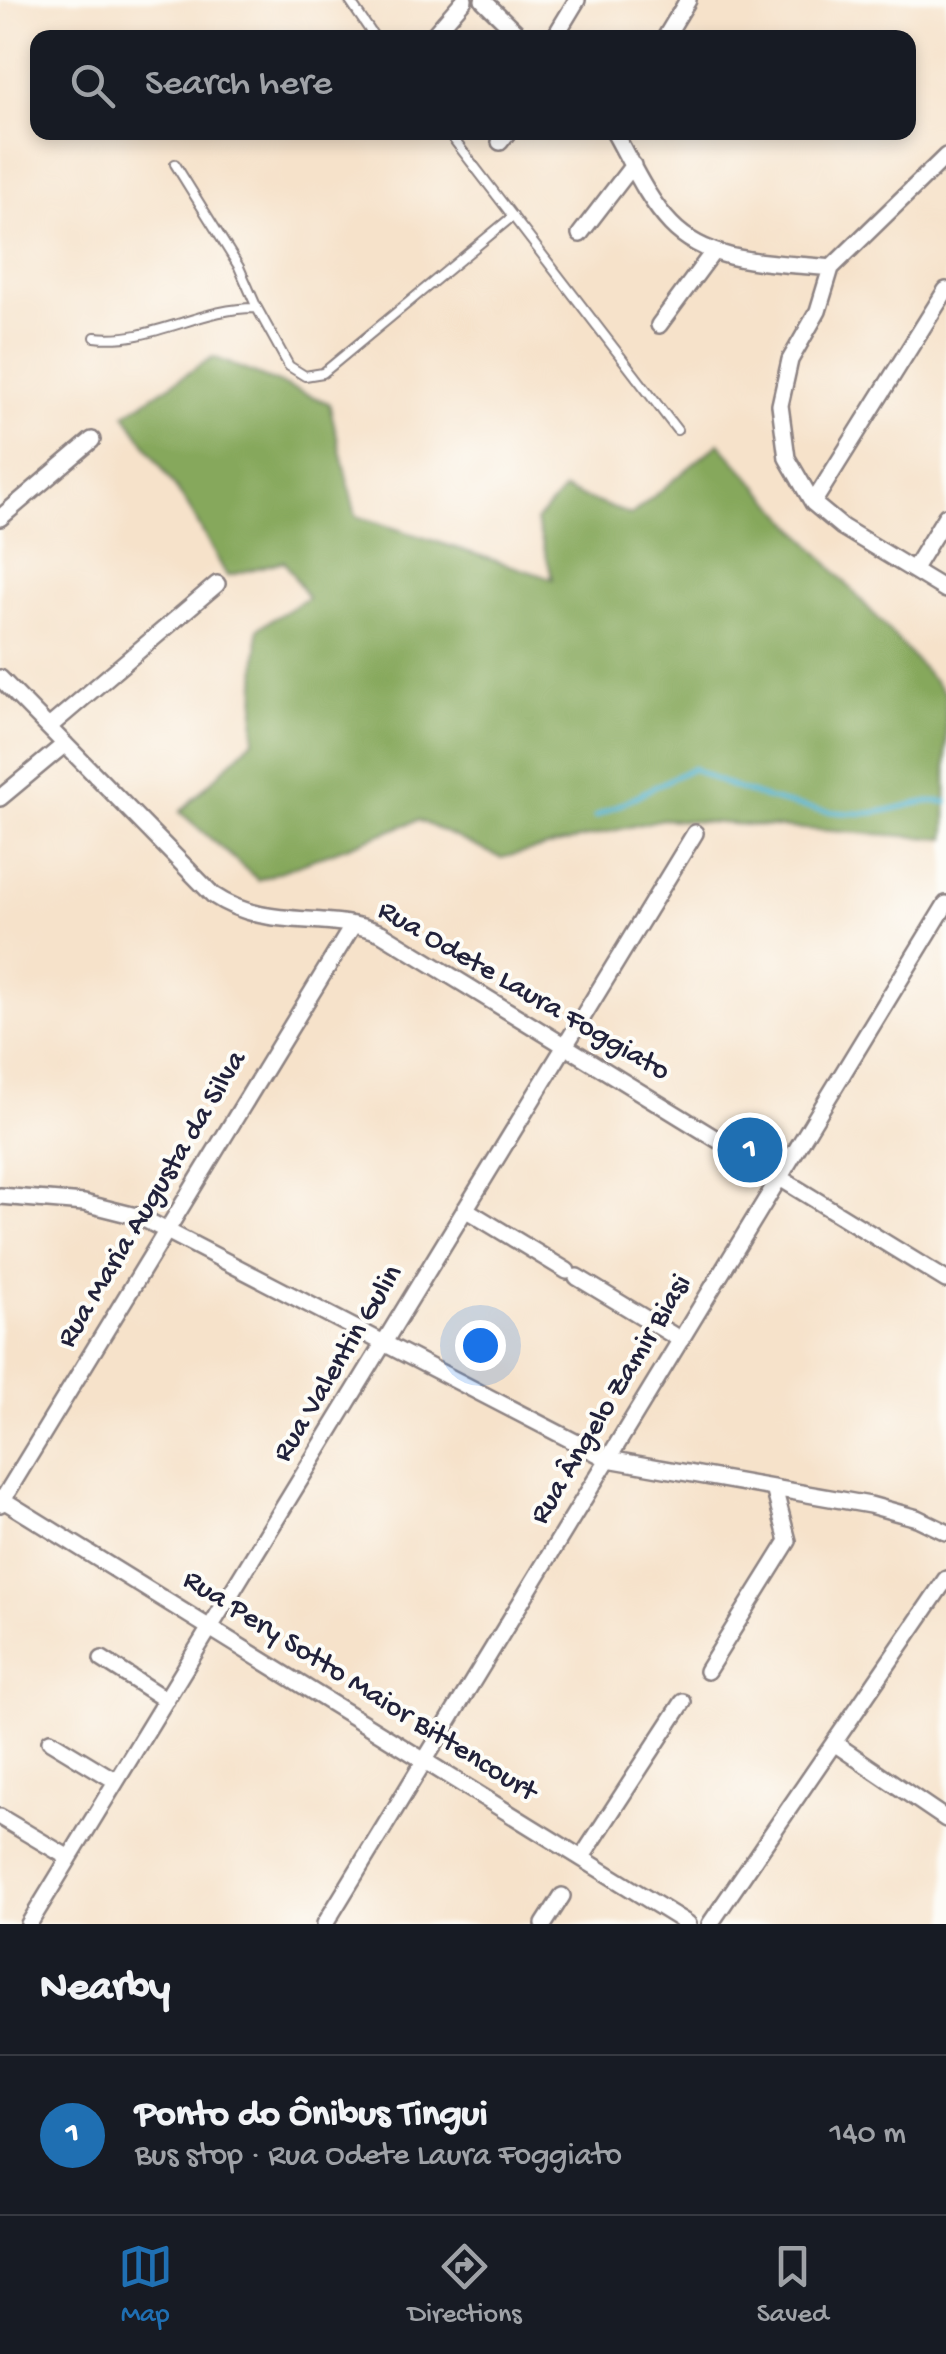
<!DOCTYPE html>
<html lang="en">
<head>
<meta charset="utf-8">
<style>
  body { margin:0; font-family:"Gochi Hand",sans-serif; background:#242831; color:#f1f3f6 }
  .you { position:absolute; left:480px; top:1345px; width:35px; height:35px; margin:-25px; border:8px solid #fff; border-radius:50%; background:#1a73e8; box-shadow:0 0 0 15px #1a73e833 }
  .badge { display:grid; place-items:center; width:65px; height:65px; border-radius:50%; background:#1f6fb2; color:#fff; font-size:32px; font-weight:700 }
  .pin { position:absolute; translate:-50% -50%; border:5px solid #fff; box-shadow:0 2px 10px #0006 }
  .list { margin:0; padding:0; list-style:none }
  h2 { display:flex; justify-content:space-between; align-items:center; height:130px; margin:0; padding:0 40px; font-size:42px }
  h2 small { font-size:32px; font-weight:400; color:#9ea1a6 }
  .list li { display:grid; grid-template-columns:65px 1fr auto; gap:30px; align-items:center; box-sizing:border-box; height:160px; padding:0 40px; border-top:2px solid #363941 }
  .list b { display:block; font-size:38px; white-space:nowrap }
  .list p { margin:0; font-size:32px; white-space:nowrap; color:#9ea1a6 }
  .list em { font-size:32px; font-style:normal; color:#9ea1a6 }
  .icon { flex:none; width:55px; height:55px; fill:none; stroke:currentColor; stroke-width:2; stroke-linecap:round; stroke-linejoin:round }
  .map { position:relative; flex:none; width:946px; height:1924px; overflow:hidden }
  .search { position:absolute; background:#171b24; box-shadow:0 5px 15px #0003; left:30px; right:30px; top:30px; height:110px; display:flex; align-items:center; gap:25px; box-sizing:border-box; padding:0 35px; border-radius:20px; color:#9ea1a6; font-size:38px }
  .sheet { height:290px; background:#171b24 }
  nav { display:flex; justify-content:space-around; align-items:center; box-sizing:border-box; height:140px; border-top:2px solid #363941; background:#171b24; font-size:28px; color:#9ea1a6 }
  nav a { display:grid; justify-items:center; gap:5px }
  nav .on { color:#1f6fb2 }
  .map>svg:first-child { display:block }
</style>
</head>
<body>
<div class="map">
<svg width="946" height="1924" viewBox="0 0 946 1924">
  <rect width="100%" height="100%" fill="#fdfcf7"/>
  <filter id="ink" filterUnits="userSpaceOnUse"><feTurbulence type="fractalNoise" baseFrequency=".01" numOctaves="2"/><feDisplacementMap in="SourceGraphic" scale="20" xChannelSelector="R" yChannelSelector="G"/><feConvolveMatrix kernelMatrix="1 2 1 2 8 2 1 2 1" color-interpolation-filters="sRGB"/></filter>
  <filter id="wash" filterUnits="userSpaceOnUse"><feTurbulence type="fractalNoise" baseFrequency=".0048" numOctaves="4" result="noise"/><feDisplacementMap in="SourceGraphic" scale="40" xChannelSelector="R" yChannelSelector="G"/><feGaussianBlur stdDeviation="2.25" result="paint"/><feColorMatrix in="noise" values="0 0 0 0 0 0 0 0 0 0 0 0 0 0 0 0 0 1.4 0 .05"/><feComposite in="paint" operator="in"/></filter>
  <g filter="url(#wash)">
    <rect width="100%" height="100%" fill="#f6e2ca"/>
    <path fill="#86a85c" stroke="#54654c" stroke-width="2.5" d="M 213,357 L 329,403 L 356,516 L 553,579 L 536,521 L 564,490 L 631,515 L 719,443 L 946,694 L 946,839 L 662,819 L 501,858 L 418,820 L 258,880 L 180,812 L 254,739 L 258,628 L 308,598 L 284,561 L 227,576 L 188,506 L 125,414 Z"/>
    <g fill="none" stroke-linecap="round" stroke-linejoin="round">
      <path stroke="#4fb1ce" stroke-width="5" d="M 595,817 L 692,768 C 739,794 817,816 870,813 C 895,811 923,798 946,802"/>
    </g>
  </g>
  <g filter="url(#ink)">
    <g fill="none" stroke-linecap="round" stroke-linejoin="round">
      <defs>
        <path id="lane" d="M 349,0 L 375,38
          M 448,132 L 677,430
          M 175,164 L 239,267 L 257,308
          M 95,337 C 150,344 201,307 257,308 L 289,366 L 305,376 L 323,373 L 513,216"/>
        <path id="street" d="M 483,0 L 522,38
          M 431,38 L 464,0
          M 554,38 L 577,0
          M 665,38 L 688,0
          M 614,132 C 631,162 647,199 671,224 C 711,266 778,262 831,268
          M 500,142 L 508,132
          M 946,156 L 831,268 L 818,311 L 790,360 L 780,405 L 787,458 L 813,503 L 842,527 L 946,590
          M 580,234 L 633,165
          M 659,325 L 713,252
          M 813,503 L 946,290
          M 0,518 L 92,440
          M 913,570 L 946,516
          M 0,678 L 213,895 C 268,932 325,910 381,933 L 946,1280
          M 49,727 L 217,584
          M 0,798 L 65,744
          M 0,1196 L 84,1203 L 140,1217 L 608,1459 L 870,1505 L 917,1518 L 946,1532
          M 465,1209 L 567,1271
          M 577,1277 L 681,1340
          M 0,1498 L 688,1924
          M 0,1504 L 353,925
          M 102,1659 L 166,1700
          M 707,1671 L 788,1541 L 774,1488
          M 50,1741 L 116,1781
          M 834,1743 L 946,1819
          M 0,1817 L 69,1858
          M 582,1857 L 683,1702
          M 29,1924 L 695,833
          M 325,1924 L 946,904
          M 544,1924 L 562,1896
          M 710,1924 L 946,1579"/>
      </defs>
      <use href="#lane" stroke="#8c8282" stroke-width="12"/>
      <use href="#street" stroke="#8c8282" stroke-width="20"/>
      <use href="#lane" stroke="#fff" stroke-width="8"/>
      <use href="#street" stroke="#fff" stroke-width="15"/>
    </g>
  </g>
  <g text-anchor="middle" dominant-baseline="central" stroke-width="8" stroke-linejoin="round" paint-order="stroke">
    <g font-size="30" fill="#22223b" stroke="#fdfcf7">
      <text transform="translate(523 992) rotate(30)">Rua Odete Laura Foggiato</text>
      <text transform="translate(153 1200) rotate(-59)">Rua Maria Augusta da Silva</text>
      <text transform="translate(339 1364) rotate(-59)">Rua Valentin Gulin</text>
      <text transform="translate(612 1400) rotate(-59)">Rua Ângelo Zamir Biasi</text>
      <text transform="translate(359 1687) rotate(32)">Rua Pery Sotto Maior Bittencourt</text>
    </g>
  </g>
</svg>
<div class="you"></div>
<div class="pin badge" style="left:750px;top:1150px">1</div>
<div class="search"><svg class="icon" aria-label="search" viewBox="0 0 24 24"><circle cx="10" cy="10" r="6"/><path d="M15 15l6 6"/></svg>Search here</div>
</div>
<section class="sheet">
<h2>Nearby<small></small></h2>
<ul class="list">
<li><span class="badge">1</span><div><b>Ponto do Ônibus Tingui</b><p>Bus stop · Rua Odete Laura Foggiato</p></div><em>140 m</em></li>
</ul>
</section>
<nav>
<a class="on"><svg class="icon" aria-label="map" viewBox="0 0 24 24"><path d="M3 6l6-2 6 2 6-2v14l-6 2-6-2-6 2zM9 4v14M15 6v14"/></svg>Map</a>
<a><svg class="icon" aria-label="directions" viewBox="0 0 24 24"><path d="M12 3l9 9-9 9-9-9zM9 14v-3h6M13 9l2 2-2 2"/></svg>Directions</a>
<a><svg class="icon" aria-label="saved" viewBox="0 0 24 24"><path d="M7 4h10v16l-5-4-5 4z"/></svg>Saved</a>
</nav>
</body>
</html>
